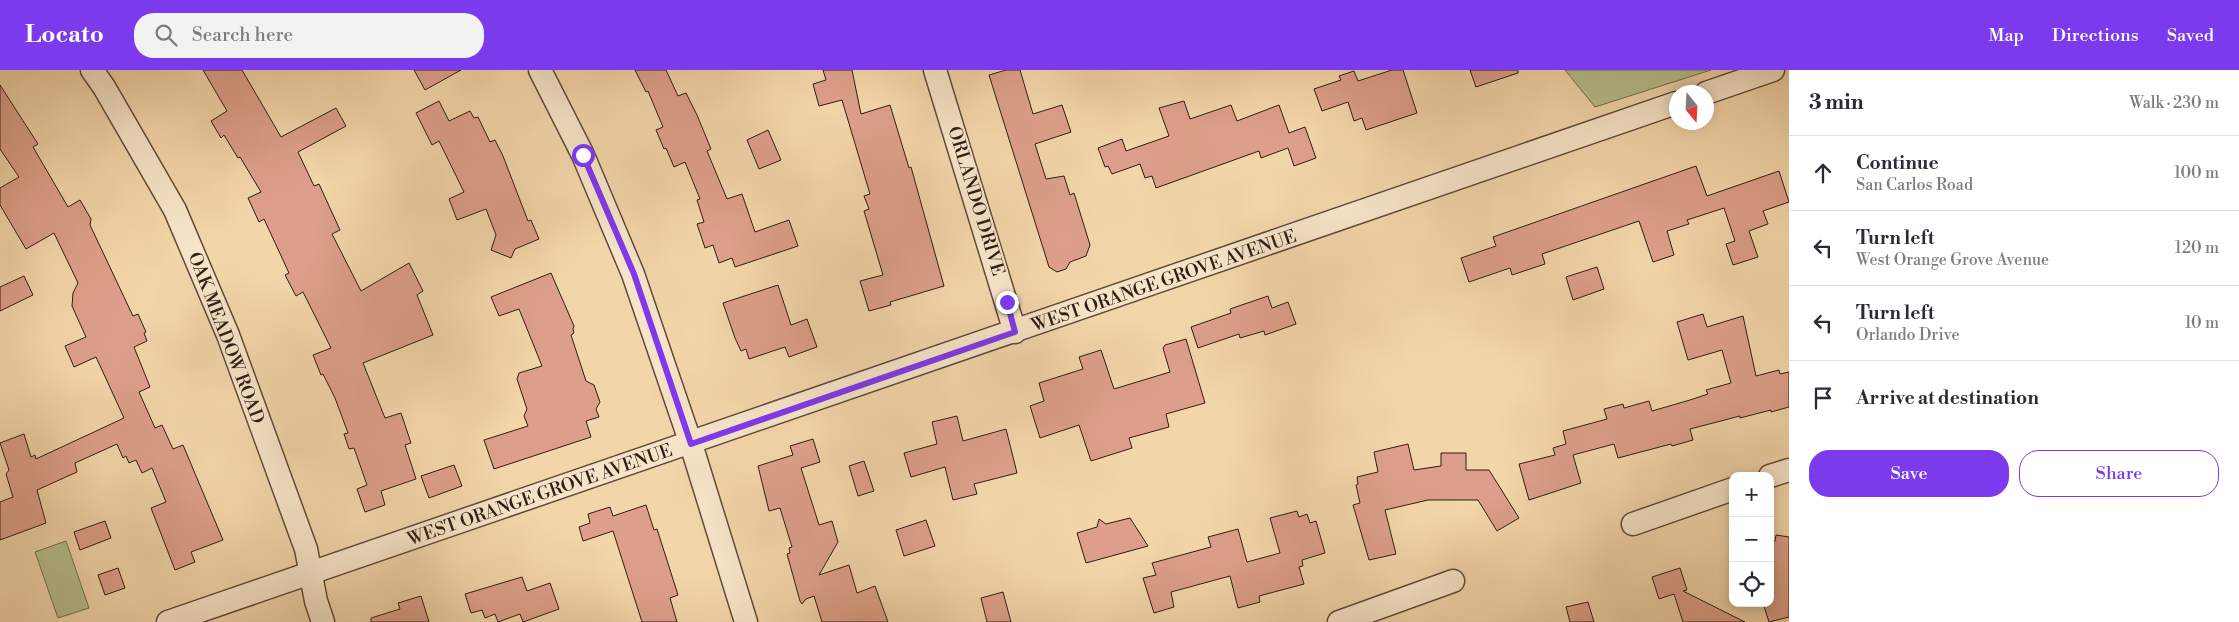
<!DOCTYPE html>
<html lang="en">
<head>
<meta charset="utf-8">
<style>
  body { margin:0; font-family:"Libre Bodoni",serif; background:#f2f2f3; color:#2b2b33 }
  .controls { position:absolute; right:15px; bottom:15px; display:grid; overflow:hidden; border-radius:10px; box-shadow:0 2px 12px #0003 }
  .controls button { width:45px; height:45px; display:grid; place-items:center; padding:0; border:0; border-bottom:1px solid #e1e1e2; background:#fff; color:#2b2b33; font:25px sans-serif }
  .compass { position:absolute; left:1669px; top:15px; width:45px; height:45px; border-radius:50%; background:#fff; box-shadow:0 2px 12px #0003; rotate:162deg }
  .stop { position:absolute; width:15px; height:15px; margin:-11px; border:4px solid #7c3aed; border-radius:50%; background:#fff }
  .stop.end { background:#7c3aed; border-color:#fff; box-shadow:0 1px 5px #0008 }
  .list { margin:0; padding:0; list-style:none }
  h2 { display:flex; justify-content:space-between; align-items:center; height:65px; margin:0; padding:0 20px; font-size:21px }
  h2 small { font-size:16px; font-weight:400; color:#7c7c81 }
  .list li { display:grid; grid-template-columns:32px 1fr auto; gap:15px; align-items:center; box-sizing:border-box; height:75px; padding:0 20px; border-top:1px solid #e1e1e2 }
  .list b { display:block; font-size:19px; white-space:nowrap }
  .list p { margin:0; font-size:16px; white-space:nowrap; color:#7c7c81 }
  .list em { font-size:16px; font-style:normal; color:#7c7c81 }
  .actions { display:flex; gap:10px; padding:15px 20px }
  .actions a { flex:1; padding:11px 0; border:1px solid #7c3aed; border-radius:20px; text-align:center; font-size:18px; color:#7c3aed }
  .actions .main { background:#7c3aed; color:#fff }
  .icon { flex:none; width:28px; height:28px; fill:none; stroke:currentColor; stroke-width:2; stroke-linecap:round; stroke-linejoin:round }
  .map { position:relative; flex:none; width:1789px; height:552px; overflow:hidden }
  header { display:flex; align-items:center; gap:30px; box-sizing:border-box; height:70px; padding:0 25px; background:#7c3aed; color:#fff }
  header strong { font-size:24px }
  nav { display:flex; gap:28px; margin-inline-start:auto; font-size:18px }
  .search { width:350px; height:45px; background:#f2f2f3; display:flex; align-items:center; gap:12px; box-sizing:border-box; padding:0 18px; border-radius:20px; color:#7c7c81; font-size:19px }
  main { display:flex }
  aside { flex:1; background:#fff }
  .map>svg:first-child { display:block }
</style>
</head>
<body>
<header>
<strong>Locato</strong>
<div class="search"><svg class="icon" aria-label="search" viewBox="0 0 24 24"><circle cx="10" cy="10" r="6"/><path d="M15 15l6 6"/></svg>Search here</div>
<nav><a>Map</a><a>Directions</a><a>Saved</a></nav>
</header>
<main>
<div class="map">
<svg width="1789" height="552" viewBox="0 0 1789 552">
  <rect width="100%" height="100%" fill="#f3d5aa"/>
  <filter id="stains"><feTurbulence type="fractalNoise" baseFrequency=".004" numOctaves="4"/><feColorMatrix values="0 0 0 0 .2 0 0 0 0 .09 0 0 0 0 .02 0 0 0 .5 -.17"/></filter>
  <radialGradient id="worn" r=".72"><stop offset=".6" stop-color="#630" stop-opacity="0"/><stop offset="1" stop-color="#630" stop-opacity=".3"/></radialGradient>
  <path fill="#b6be8c" stroke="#726e51" d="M 1565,0 L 1711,0 L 1595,37 Z
    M 66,471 L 89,538 L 58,548 L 35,482 Z"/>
  <path fill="#dd9f89" stroke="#2f1d16" d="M 203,0 L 242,0 L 281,67 L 336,38 L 346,56 L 298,82 L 314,116 L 319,114 L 340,160 L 332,164 L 361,221 L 409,193 L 423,221 L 417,225 L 433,265 L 363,293 L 385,348 L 401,343 L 411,373 L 405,375 L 416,409 L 381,421 L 385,435 L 365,442 L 357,419 L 367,415 L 354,378 L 349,379 L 344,364 L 348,363 L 335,328 L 323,304 L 321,305 L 313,285 L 331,278 L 303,222 L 296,226 L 285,205 L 289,203 L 264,149 L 259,152 L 248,128 L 261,122 L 240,87 L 238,88 L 224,65 L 221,68 L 211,51 L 227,41 Z
    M 414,0 L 461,0 L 425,20 Z
    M 635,0 L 666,0 L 678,26 L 686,23 L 697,45 L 711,79 L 707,81 L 727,129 L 742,124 L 755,162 L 789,150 L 798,176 L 735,197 L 732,188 L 719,193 L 713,175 L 705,178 L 697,154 L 704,152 L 697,130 L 700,129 L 685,92 L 674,97 L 666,78 L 664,79 L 656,60 L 663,57 L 648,21 L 646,22 Z
    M 823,0 L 852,0 L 861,44 L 890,35 L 909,98 L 911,97 L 944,216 L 890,232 L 891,235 L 869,241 L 860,211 L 883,205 L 864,141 L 869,139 L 864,126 L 870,124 L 842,30 L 819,36 L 813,14 L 826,10 Z
    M 1006,0 L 1020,0 L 1033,44 L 1062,35 L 1071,62 L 1035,74 L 1046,109 L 1064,106 L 1070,125 L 1074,123 L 1090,175 L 1086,186 L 1070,192 L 1066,199 L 1057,202 L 1049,197 L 989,5 Z
    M 1392,0 L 1403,0 L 1417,43 L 1366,60 L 1362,48 L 1354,51 L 1348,32 L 1322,41 L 1314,19 L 1341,10 L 1339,6 L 1354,1 L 1358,11 Z
    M 1470,0 L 1518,0 L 1518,3 L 1476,17 Z
    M 0,15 L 38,74 L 33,77 L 68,137 L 80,130 L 91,149 L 90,155 L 133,246 L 138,244 L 146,262 L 144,263 L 147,271 L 134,277 L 150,317 L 139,322 L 155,358 L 162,355 L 173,379 L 183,375 L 223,470 L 191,482 L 195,492 L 175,500 L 151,438 L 166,432 L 152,398 L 142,403 L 136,390 L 129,393 L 126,386 L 123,388 L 117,374 L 75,393 L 77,402 L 37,420 L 46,453 L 0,470 L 0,432 L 13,427 L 6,404 L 9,400 L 0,373 L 24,364 L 31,387 L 35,385 L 36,389 L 124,348 L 96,287 L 74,297 L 65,276 L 86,267 L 72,236 L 73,223 L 78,213 L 54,163 L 26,179 L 0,135 L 0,118 L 19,107 L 0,79 Z
    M 439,31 L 449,51 L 470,41 L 474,48 L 478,47 L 490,72 L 495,70 L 503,86 L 528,151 L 531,150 L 539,169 L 515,179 L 511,188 L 491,180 L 496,165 L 486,139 L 457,150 L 449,129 L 464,122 L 439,71 L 432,75 L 416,43 Z
    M 1184,31 L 1190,49 L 1231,35 L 1237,51 L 1279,35 L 1289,63 L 1305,57 L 1316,88 L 1294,96 L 1288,78 L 1261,88 L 1259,81 L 1156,118 L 1152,106 L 1145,108 L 1140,94 L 1112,104 L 1108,96 L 1105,97 L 1098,78 L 1122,69 L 1126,81 L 1169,66 L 1159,38 Z
    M 768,60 L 781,90 L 759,99 L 747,70 Z
    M 1696,96 L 1707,126 L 1779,101 L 1789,132 L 1763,141 L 1768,154 L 1749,161 L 1758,187 L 1733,195 L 1726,174 L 1735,171 L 1724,138 L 1687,150 L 1689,154 L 1667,161 L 1674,185 L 1653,192 L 1639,151 L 1542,184 L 1545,194 L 1512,205 L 1510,198 L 1469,212 L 1461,188 L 1496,176 L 1493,167 Z
    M 1597,197 L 1604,219 L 1573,230 L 1566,207 Z
    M 551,203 L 574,256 L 573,259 L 574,263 L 571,265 L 586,311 L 594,315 L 600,332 L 596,339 L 599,347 L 586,351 L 591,367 L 494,399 L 484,370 L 528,356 L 524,346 L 527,339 L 517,309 L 519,303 L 542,296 L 519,239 L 499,246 L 491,227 Z
    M 24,206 L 33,225 L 0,241 L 0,217 Z
    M 778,215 L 791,255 L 807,249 L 817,277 L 789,287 L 785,277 L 749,289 L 746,279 L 741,281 L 735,268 L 723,233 Z
    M 1268,226 L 1272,238 L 1288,232 L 1296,254 L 1265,265 L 1264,261 L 1240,268 L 1239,264 L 1198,278 L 1191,257 L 1231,243 L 1230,239 Z
    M 1703,244 L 1707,257 L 1743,246 L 1756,306 L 1779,300 L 1780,304 L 1789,302 L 1789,337 L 1771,342 L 1771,340 L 1740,348 L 1740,346 L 1690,359 L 1693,370 L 1672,376 L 1671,374 L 1618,388 L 1614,374 L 1573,385 L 1581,413 L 1529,430 L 1519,394 L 1555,385 L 1553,378 L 1566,374 L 1563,361 L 1607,349 L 1604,339 L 1623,334 L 1624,338 L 1649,331 L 1652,341 L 1690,330 L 1708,324 L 1706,320 L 1731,313 L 1722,280 L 1688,290 L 1677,252 Z
    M 1186,269 L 1205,333 L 1166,344 L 1169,357 L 1129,368 L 1132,378 L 1091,391 L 1079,355 L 1040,368 L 1030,336 L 1044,331 L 1039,313 L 1083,299 L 1079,287 L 1101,280 L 1114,319 L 1170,302 L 1163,278 L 1165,275 Z
    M 957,346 L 963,371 L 1006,359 L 1017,403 L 974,414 L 977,424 L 953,430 L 945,397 L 911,407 L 904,383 L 937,374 L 932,352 Z
    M 813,369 L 820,392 L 801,398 L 819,455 L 832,451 L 838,472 L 819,505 L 849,495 L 857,523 L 875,516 L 888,552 L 822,552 L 814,526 L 806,529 L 802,534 L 800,531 L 787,484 L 790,483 L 789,478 L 792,477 L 780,438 L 769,441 L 758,396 L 793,385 L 790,376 Z
    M 1408,374 L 1414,400 L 1441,396 L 1441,383 L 1466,383 L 1466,400 L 1489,400 L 1519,448 L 1497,461 L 1478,430 L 1428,430 L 1385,440 L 1396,484 L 1369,490 L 1353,435 L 1360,433 L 1356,415 L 1358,414 L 1357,407 L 1378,402 L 1374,382 Z
    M 864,391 L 874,421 L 858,426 L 849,396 Z
    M 454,395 L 462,416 L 429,428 L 421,406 Z
    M 646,435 L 654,460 L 657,459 L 678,525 L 670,528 L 677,552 L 642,552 L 613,461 L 583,471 L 579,457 L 590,453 L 588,444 L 610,437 L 613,446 Z
    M 1297,441 L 1299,447 L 1307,444 L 1310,453 L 1316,451 L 1325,483 L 1302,490 L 1303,496 L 1299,497 L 1304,514 L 1259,526 L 1260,532 L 1238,538 L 1230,506 L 1171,522 L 1174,537 L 1154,543 L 1143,508 L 1156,505 L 1152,493 L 1211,477 L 1208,467 L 1238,459 L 1247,492 L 1280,483 L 1270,448 Z
    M 1130,448 L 1148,476 L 1086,493 L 1077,463 L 1097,457 L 1099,449 L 1106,454 Z
    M 926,450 L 935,476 L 904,486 L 896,460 Z
    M 105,451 L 111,468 L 80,480 L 74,462 Z
    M 1776,465 L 1789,467 L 1789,547 L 1769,552 L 1763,533 L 1770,533 L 1770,472 L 1775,471 Z
    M 118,498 L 125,518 L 105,525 L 98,505 Z
    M 1680,498 L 1687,520 L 1683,521 L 1745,552 L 1683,552 L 1674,524 L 1659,529 L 1652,507 Z
    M 522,507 L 527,521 L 550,513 L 559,539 L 523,552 L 520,544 L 498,552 L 495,544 L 485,548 L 482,540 L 471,543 L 465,524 Z
    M 1003,522 L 1011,552 L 987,552 L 981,528 Z
    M 421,526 L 429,552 L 371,552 L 371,548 L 400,539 L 398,533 Z
    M 1588,532 L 1594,552 L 1570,552 L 1566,537 Z"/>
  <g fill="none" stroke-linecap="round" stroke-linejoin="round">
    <defs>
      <path id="street" d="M 92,0 L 104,17 L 175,140 L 228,265 L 306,479 L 316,531 L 323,552
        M 540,0 L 583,85 L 633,204 L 691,374 L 746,552
        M 935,0 L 1015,262
        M 1706,23 L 1773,0
        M 1770,406 L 1789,400
        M 1633,454 L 1733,419
        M 168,552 L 1676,33
        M 1339,552 L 1453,511"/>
    </defs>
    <use href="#street" stroke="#604b3b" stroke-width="25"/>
    <use href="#street" stroke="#f7e4c8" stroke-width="22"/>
  </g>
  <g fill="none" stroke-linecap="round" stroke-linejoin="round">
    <path stroke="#7c3aed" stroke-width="6" d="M 583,85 L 634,204 L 691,374 L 1015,262 L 1007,232"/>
  </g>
  <g text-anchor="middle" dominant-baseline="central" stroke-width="4" stroke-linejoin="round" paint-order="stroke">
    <g font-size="18" fill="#2f1d16" stroke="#f7e4c8">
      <text transform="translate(976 131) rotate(73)">ORLANDO DRIVE</text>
      <text transform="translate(1164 211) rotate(-19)">WEST ORANGE GROVE AVENUE</text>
      <text transform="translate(226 268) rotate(69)">OAK MEADOW ROAD</text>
      <text transform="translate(540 425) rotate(-19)">WEST ORANGE GROVE AVENUE</text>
    </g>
  </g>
  <rect width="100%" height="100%" filter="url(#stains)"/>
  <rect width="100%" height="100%" fill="url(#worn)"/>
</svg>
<div class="controls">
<button>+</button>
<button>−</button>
<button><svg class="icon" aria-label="locate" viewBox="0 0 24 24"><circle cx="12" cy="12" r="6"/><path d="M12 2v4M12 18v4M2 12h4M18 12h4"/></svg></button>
</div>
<svg class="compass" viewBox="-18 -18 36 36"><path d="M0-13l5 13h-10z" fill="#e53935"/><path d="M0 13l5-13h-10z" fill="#7c7c81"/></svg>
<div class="stop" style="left:583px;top:85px"></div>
<div class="stop end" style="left:1007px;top:232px"></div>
</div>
<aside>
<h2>3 min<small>Walk · 230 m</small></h2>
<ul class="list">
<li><svg class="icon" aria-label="ahead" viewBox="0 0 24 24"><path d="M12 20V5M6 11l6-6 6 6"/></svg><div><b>Continue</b><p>San Carlos Road</p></div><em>100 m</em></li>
<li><svg class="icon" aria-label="left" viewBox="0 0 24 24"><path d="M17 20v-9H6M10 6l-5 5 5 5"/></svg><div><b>Turn left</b><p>West Orange Grove Avenue</p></div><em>120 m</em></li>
<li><svg class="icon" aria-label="left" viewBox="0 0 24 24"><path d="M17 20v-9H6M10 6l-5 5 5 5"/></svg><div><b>Turn left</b><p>Orlando Drive</p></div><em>10 m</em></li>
<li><svg class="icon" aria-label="arrive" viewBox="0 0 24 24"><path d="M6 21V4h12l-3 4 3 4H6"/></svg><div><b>Arrive at destination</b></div></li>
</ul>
<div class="actions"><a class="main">Save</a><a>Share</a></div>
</aside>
</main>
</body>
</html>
